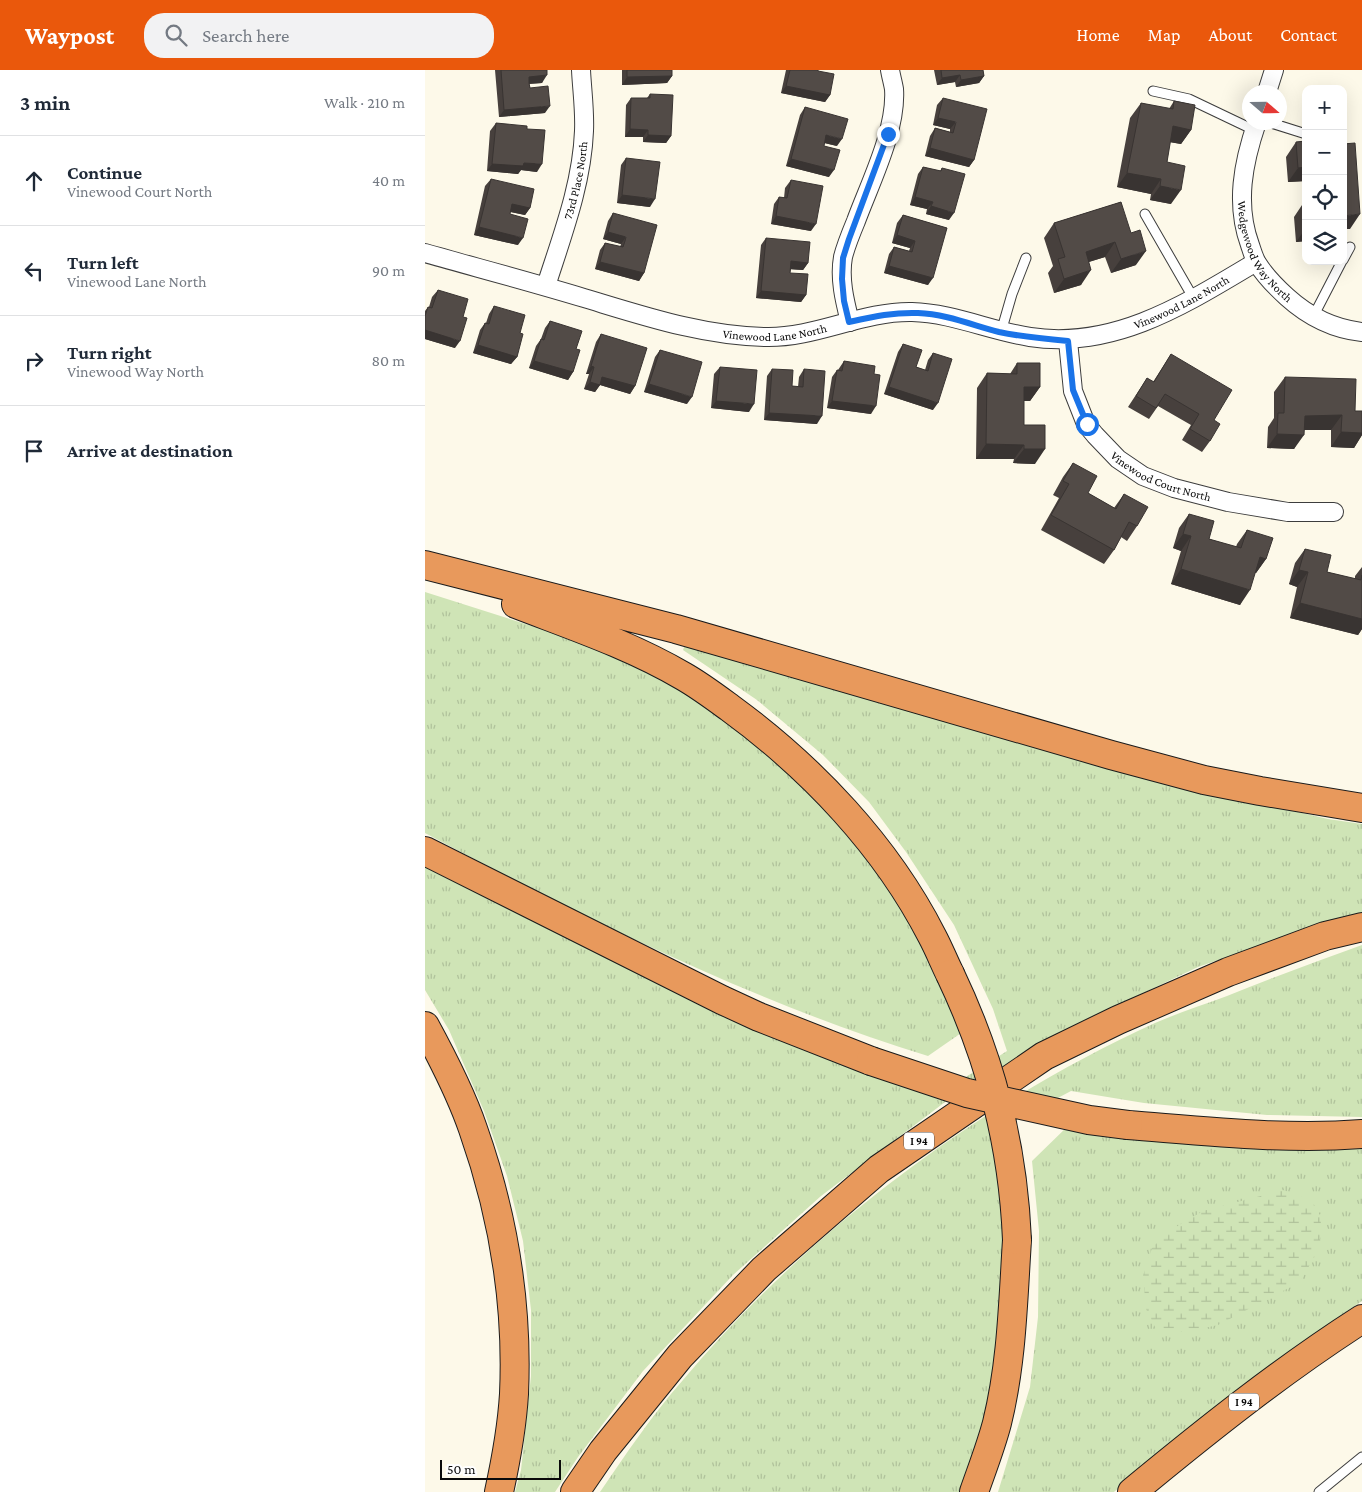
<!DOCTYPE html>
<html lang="en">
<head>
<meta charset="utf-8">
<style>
  body { margin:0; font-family:"Crimson Pro",serif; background:#f2f2f3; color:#1f2937 }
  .controls { position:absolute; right:15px; top:15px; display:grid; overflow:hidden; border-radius:10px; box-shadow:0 5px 20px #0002 }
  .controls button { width:45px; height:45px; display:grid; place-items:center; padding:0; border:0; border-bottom:1px solid #e0e1e3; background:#fff; color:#1f2937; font:25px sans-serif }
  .compass { position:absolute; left:817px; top:15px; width:45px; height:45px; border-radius:50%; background:#fff; box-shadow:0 5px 20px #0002; rotate:110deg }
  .scale { position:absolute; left:15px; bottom:12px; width:121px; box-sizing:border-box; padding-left:5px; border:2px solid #0a0a0a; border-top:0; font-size:14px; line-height:18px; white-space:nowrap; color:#0a0a0a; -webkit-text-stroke:4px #fff; paint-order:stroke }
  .stop { position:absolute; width:15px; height:15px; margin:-11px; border:4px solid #1a73e8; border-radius:50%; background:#fff }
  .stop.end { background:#1a73e8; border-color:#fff; box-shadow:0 1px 5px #0008 }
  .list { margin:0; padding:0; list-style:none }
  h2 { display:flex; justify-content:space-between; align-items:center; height:65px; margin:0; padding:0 20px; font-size:21px }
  h2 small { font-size:16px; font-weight:400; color:#747a83 }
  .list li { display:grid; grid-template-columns:32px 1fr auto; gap:15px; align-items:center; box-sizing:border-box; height:90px; padding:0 20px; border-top:1px solid #e0e1e3 }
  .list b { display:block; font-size:19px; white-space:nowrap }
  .list p { margin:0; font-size:16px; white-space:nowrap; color:#747a83 }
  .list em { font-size:16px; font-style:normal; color:#747a83 }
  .icon { flex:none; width:28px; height:28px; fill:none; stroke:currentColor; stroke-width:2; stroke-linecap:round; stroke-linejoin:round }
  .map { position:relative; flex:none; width:937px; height:1422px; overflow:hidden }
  header { display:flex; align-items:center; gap:30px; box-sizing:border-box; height:70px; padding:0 25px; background:#ea580c; color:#fff }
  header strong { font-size:24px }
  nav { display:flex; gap:28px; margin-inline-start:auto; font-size:18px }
  .search { width:350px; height:45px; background:#f2f2f3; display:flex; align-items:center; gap:12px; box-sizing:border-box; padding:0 18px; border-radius:20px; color:#747a83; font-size:19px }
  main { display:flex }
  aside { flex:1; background:#fff }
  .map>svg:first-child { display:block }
</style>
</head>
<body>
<header>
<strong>Waypost</strong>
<div class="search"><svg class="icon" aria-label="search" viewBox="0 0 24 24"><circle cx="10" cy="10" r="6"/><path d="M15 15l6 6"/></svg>Search here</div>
<nav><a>Home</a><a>Map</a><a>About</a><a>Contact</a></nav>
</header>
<main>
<aside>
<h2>3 min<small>Walk · 210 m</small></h2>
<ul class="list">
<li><svg class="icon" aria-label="ahead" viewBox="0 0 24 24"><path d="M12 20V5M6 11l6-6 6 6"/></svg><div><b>Continue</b><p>Vinewood Court North</p></div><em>40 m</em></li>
<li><svg class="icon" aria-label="left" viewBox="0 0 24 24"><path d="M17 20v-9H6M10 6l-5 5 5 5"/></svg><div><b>Turn left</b><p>Vinewood Lane North</p></div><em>90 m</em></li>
<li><svg class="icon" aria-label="right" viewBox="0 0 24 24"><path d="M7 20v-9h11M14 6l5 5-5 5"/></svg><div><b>Turn right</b><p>Vinewood Way North</p></div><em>80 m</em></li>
<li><svg class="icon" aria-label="arrive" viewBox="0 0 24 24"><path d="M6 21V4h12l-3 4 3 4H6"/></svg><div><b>Arrive at destination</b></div></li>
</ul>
</aside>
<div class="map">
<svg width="937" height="1422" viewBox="0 0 937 1422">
  <defs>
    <pattern id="grass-tufts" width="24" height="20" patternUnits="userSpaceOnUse" patternTransform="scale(1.25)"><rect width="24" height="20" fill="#cfe4b6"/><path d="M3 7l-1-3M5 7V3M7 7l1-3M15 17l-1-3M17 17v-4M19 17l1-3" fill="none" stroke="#b0c29b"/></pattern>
    <pattern id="wetland-marsh" width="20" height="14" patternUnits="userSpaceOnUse" patternTransform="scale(1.25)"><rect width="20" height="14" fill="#cfe4b6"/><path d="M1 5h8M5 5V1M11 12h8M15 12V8" fill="none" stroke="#b0c29b"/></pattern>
  </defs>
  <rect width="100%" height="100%" fill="#fdf9e9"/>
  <path fill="url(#grass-tufts)" d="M 0,522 L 110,557 L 113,551 L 157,567 L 284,635 L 352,685 L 424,762 L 499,869 L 539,961 L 503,986 C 327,932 162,849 0,763 Z
    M 261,572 L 791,723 L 903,749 L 937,754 L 937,843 L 909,850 L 773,897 L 653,954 L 528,1026 L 396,1126 L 308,1205 L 218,1301 L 153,1387 L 130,1422 L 90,1422 L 96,1400 L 106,1306 L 106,1240 L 98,1171 L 82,1106 L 59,1041 L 24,960 L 0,920 L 0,796 L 517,1022 L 582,981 L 568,939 L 529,855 L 481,782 L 444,732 L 398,685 L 332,630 L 258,580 Z
    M 937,875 L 937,1047 L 842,1045 L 719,1033 L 646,1021 L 569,1062 L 582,1170 L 569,1304 L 551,1382 L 534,1422 L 175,1422 C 201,1384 227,1345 258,1310 C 383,1161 553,1034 730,953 C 753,943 778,935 802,926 C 847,908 892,891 937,875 Z
    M 645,1054 L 937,1078 L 937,1231 C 850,1290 769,1354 689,1422 L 573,1422 L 605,1317 L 613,1247 L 614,1161 L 607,1091 Z"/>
  <path fill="url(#wetland-marsh)" d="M 858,1120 L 887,1131 L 896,1147 L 895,1177 L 875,1212 L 793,1255 L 761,1262 L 730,1257 L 721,1239 L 718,1206 L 727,1178 L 739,1164 L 778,1141 Z"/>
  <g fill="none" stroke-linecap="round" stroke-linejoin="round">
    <defs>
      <path id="service" d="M 728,21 L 764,29 L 829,60
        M 843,52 L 881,64
        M 720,144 L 769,229
        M 918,190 L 925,177
        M 888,247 L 917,191
        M 576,262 L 587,224 L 601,188
        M 894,1422 L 937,1387"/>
      <g id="minor">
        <path d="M 842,22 L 849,0"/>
        <path id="s1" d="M 832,52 C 818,93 810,134 825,175 C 827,181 829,188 832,193 C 840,206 851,217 862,227 C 883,246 909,259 937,262"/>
        <path id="s2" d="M 0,183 C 53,198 106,212 159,228 C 219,246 278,266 341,267 C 391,268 437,241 487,242 C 527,243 566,261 605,267 C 690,280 762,233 831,192"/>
        <path id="s3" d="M 121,216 C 137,166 157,114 159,61 C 160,41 157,20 156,0"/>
        <path d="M 425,252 C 420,232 414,209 418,187 C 421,175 426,163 431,151 C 445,113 472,60 469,19 C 468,13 466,6 465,0"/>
        <path id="s4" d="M 643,271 L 648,321 L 661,354 L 670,365 L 693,389 L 718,406 L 749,418 L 803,432 L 863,442 L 909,442"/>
      </g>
      <path id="motorway" d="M 0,495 L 251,559 L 686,685 L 779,710 L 835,721 L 937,738
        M 91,534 C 148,556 205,575 258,606 C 274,615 290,627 305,638 C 387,698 461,776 507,866 C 514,879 519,892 525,904
        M 0,781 L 297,930 L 334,947 L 446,991
        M 0,956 C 18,989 36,1024 48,1059 C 78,1144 93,1235 89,1324 C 87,1357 81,1390 74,1422
        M 703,1055 C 780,1061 860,1070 937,1064
        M 150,1422 L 178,1381 L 255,1286 L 339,1199 L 454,1099 L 619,986 L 693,950 L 803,902 L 900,866 L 937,857
        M 549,1422 C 557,1399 566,1376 572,1353 C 587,1292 588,1231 592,1170
        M 707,1422 C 781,1361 856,1301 937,1249"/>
    </defs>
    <use href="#service" stroke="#3d3d3d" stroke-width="11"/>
    <use href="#minor" stroke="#3d3d3d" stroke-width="20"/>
    <use href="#motorway" stroke="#1b1b1b" stroke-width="30"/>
    <use href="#service" stroke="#fff" stroke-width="9"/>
    <use href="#minor" stroke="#fff" stroke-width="18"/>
    <use href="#motorway" stroke="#e8995c" stroke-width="28"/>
    <defs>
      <path id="motorway-bridge" d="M 525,904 C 566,990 588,1075 592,1170
        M 446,991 L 542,1023 L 664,1050 L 703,1055"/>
    </defs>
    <use href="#motorway-bridge" stroke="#1b1b1b" stroke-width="30" stroke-linecap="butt"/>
    <use href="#motorway-bridge" stroke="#e8995c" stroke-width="28"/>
  </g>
  <path fill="#47403d" d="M 70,0 L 122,0 L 117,13 L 104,14 L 105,18 L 120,43 L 74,47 Z
    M 197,0 L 247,0 L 247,6 L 242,13 L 197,15 Z
    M 361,0 L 393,0 L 393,1 L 405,25 L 400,32 L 356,23 Z
    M 509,0 L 558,0 L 559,6 L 554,13 L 531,17 L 530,12 L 512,15 Z
    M 225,24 L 246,66 L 241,73 L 218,72 L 218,67 L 200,67 L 201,35 L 206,28 L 222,28 Z
    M 518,28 L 549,90 L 544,97 L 500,86 L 505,66 L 510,58 L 525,62 L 525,59 L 508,55 L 512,35 Z
    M 749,31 L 766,60 L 756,74 L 745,72 L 742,92 L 746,134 L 725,130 L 726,124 L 692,117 L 705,48 L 716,33 L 744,39 Z
    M 380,37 L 412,76 L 399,73 L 399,76 L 404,107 L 361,96 L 375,45 Z
    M 71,53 L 102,59 L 112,102 L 96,100 L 93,104 L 62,101 L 65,61 Z
    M 881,71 L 881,111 L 863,112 L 861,87 L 871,72 Z
    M 201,88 L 225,137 L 192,133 L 196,95 Z
    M 498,97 L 515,101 L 517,98 L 524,150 L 501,144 L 502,139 L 485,135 L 493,104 Z
    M 66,109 L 105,138 L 100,145 L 85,142 L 85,144 L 93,175 L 49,165 L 60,116 Z
    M 366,110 L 386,161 L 346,154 L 349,134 L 354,127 L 359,128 L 360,118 Z
    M 696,132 L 711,195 L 686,203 L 680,187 L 664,192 L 656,215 L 629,223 L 623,203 L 628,196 L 619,168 L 629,153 Z
    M 879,132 L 881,132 L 881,171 L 871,172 L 869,147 Z
    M 188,143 L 219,203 L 214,211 L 170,199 L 175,180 L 180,173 L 195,177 L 196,174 L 178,169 L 183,151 Z
    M 478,145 L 522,158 L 503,215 L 459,203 L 464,184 L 469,177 L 484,181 L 485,178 L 467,173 L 472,153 Z
    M 341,168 L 383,193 L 378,200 L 366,199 L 365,203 L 381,225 L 376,232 L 331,228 L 336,175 Z
    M 13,220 L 30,278 L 0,269 L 0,241 L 3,237 L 4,237 L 7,227 Z
    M 69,236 L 95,263 L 92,287 L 86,294 L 48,283 L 55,260 L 60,253 L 61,253 L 64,244 Z
    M 125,251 L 151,279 L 148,302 L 143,310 L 104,298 L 111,276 L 116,269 L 120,258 Z
    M 176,264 L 210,316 L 205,324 L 175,315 L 170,322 L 159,319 L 164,304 L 161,304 L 171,272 Z
    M 478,274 L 491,297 L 500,300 L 503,290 L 508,283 L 508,340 L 459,324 L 473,282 Z
    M 235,280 L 262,334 L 219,322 L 230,287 Z
    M 746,284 L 789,350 L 785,371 L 777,382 L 757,370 L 766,355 L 733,336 L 724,349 L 703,337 L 722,308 L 728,312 Z
    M 419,291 L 449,304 L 446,344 L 402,338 L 407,307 L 412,300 L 413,300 Z
    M 592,293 L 615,317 L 605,331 L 599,331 L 599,355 L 610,394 L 588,393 L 589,389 L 551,389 L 552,318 L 562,303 L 585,304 Z
    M 295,297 L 324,342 L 286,338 L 289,304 Z
    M 347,299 L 367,316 L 373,317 L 374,307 L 379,299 L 392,354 L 339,350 L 342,306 Z
    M 860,307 L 930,341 L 937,341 L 937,365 L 929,378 L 906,377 L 906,360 L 879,360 L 869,379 L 842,378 L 843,357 L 849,348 L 849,322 Z
    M 648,393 L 663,423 L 689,438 L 699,424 L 712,456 L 702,471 L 696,467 L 689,480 L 679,494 L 616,460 L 634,428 L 628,425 L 638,407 Z
    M 764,444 L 784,469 L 811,477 L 812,474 L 822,460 L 841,489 L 831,503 L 830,503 L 815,535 L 746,514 L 756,481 L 748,478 L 754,458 Z
    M 880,479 L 902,502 L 930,509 L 930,506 L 937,497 L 937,559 L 933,565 L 865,548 L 872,517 L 864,514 L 870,493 Z"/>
  <path fill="#393432" d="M 122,5 L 117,13 L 99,14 L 104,7 Z
    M 535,5 L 530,12 L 512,15 L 517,8 Z
    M 247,6 L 242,13 L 197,15 L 202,7 Z
    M 559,6 L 554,13 L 531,17 L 536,10 Z
    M 361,16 L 405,25 L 400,32 L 356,23 Z
    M 125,36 L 120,43 L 74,47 L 79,40 Z
    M 513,48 L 531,52 L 525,59 L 508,55 Z
    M 748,56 L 766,60 L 756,74 L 738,71 Z
    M 205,59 L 223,60 L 218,67 L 200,67 Z
    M 223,65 L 246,66 L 241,73 L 218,72 Z
    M 401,65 L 417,69 L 412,76 L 396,72 Z
    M 505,78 L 549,90 L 544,97 L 500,86 Z
    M 366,89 L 409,100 L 404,107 L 361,96 Z
    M 99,93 L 117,94 L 112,102 L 96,100 L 93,104 L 62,101 L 67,94 Z
    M 881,97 L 881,111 L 863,112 L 873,98 Z
    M 702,103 L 736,109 L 726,124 L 692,117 Z
    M 735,116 L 756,120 L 746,134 L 725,130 Z
    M 197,125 L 230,129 L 225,137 L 192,133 Z
    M 490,127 L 508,132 L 502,139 L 485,135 Z
    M 87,134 L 105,138 L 100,145 L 82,141 Z
    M 506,136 L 529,143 L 524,150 L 501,144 Z
    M 935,144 L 925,159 L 918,159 L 918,146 Z
    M 351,146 L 391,154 L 386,161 L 346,154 Z
    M 54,157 L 98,168 L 93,175 L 49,165 Z
    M 881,158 L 881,171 L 871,172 Z
    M 183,162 L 201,167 L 196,174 L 178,169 Z
    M 472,165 L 490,171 L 485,178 L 467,173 Z
    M 690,172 L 680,187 L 650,196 L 661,182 Z
    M 721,181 L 711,195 L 686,203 L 696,189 Z
    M 366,191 L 383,193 L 378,200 L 361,199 Z
    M 175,192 L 219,203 L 214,211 L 170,199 Z
    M 464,196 L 508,208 L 503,215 L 459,203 Z
    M 666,200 L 656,215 L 629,223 L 639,209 Z
    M 336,221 L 381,225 L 376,232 L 331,228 Z
    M 0,260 L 35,271 L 30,278 L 0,269 Z
    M 53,275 L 92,287 L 86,294 L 48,283 Z
    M 109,291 L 148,302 L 143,310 L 104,298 Z
    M 166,296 L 169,297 L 164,304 L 161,304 Z
    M 177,307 L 210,316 L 205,324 L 172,314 Z
    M 165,312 L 175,315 L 170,322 L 159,319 Z
    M 224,314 L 267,327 L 262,334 L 219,322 Z
    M 464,317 L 513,333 L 508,340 L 459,324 Z
    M 599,317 L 615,317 L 605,331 L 589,331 Z
    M 291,331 L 329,334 L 324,342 L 286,338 Z
    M 407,331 L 451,336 L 446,344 L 402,338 Z
    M 344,343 L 397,346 L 392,354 L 339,350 Z
    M 917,345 L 906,360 L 870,360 L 880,346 Z
    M 916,362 L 937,363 L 937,365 L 929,378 L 906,377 Z
    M 852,364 L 879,365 L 869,379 L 842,378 Z
    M 561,374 L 599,375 L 589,389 L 551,389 Z
    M 599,379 L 620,379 L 610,394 L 588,393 Z
    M 758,464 L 766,466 L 756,481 L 748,478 Z
    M 835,487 L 841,489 L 831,503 L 825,501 Z
    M 756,499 L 825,520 L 815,535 L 746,514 Z
    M 874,500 L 883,502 L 872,517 L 864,514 Z
    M 875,533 L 937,549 L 937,559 L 933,565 L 865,548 Z"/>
  <path fill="#524b47" stroke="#393432" d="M 76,0 L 122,0 L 122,5 L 104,7 L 104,13 L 105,18 L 123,16 L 125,36 L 79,40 Z
    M 202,0 L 247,0 L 247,6 L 202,7 Z
    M 365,0 L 393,0 L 393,1 L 409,4 L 405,25 L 361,16 Z
    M 516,0 L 558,0 L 559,6 L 536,10 L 535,5 L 517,8 Z
    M 225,24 L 248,25 L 246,66 L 223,65 L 223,60 L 205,59 L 206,28 L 225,28 Z
    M 518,28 L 562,39 L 549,90 L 505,78 L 510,58 L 528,63 L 531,52 L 513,48 Z
    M 749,31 L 770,35 L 766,60 L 748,56 L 742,92 L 760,96 L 756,120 L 735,116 L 736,109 L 702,103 L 716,33 L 748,39 Z
    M 380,37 L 423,49 L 417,69 L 401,65 L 399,76 L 415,80 L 409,100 L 366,89 Z
    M 71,53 L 102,56 L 102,59 L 120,60 L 117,94 L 99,93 L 98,96 L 67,94 Z
    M 881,71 L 881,97 L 873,98 L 871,72 Z
    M 930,73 L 935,144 L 918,146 L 918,74 Z
    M 201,88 L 235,92 L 230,129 L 197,125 Z
    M 498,97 L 516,101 L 517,98 L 540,104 L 529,143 L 506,136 L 508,132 L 490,127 Z
    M 66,109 L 109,119 L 105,138 L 87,134 L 85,144 L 103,149 L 98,168 L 54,157 Z
    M 366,110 L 398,116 L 391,154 L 351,146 L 354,127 L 362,128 Z
    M 696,132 L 706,163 L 715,160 L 721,181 L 696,189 L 690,172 L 661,182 L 666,200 L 639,209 L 633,189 L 640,187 L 629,153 Z
    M 879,132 L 881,132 L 881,155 Z
    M 188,143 L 232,155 L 219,203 L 175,192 L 180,173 L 198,177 L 200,171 L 201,167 L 183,162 Z
    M 478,145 L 522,158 L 508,208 L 464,196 L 469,177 L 487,182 L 490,171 L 472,165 Z
    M 341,168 L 385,172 L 383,193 L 366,191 L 365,203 L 383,204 L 381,225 L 336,221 Z
    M 13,220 L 43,229 L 38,247 L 42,248 L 35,271 L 0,260 L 0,246 L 3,237 L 7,238 Z
    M 69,236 L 100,245 L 95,263 L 98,264 L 92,287 L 53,275 L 60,253 L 64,254 Z
    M 125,251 L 157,261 L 151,279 L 155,280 L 148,302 L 109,291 L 116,269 L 119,270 Z
    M 176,264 L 222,278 L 210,316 L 177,307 L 175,315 L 165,312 L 169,297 L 166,296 Z
    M 478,274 L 497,280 L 491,297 L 503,301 L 508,283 L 527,289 L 513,333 L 464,317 Z
    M 235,280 L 277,292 L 267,327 L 224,314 Z
    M 746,284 L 807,320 L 789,350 L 795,354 L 785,371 L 765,359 L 774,344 L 740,324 L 731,338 L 711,326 L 722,308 L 729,312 Z
    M 419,291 L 450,296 L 449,304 L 455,305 L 451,336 L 407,331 L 412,300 L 417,301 Z
    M 592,293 L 615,293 L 615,317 L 599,317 L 599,355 L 620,355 L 620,379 L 599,379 L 599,375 L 561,374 L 562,303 L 592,304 Z
    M 295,297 L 332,300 L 329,334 L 291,331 Z
    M 347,299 L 368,300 L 367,316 L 378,317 L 379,299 L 400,301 L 397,346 L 344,343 Z
    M 860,307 L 931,309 L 930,341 L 937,341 L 937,363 L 916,362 L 917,345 L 880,346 L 879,365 L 852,364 L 853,343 L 859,343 Z
    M 648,393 L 672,406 L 663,423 L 691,439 L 699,424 L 723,437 L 712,456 L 704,452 L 689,480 L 626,445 L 644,414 L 638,411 Z
    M 764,444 L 789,451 L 784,469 L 816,478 L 822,460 L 848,468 L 841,489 L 835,487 L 825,520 L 756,499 L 766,466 L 758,464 Z
    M 880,479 L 906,485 L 902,502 L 936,510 L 937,505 L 937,549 L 875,533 L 883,502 L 874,500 Z"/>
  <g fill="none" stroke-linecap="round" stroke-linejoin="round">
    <path stroke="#1a73e8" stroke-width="6" d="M 463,64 L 424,169 L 418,188 L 417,209 L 419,231 L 424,252 C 447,247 469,242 493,243 C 521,244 547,255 574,262 C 597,267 620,269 643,271 L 648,320 L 662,354"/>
  </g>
  <g text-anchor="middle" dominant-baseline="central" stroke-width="5" stroke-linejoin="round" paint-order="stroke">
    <g fill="#fff" stroke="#545454" stroke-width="1">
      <rect x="479" y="1062.5" width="30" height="17" rx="4"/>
      <rect x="804" y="1323.5" width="30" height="17" rx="4"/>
    </g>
    <g font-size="11" font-weight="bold" fill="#0a0a0a">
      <text x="494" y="1071">I 94</text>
      <text x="819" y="1332">I 94</text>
    </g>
    <g font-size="12" fill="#0a0a0a" stroke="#fff">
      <text stroke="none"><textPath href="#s3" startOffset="110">73rd Place North</textPath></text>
      <text stroke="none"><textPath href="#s1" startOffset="138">Wedgewood Way North</textPath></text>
      <text stroke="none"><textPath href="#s2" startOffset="780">Vinewood Lane North</textPath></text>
      <text stroke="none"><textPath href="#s2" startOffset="361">Vinewood Lane North</textPath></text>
      <text stroke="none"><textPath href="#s4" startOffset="180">Vinewood Court North</textPath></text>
    </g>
  </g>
</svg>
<div class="controls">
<button>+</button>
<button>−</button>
<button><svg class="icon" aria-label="locate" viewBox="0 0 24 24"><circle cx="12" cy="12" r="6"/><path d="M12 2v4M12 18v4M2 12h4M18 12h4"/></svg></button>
<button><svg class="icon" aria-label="layers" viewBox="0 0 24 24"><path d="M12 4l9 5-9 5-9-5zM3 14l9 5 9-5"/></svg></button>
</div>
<svg class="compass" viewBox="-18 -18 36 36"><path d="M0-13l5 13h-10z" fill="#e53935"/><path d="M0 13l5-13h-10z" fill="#747a83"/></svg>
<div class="scale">50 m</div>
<div class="stop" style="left:662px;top:354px"></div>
<div class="stop end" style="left:463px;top:64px"></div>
</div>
</main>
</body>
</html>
